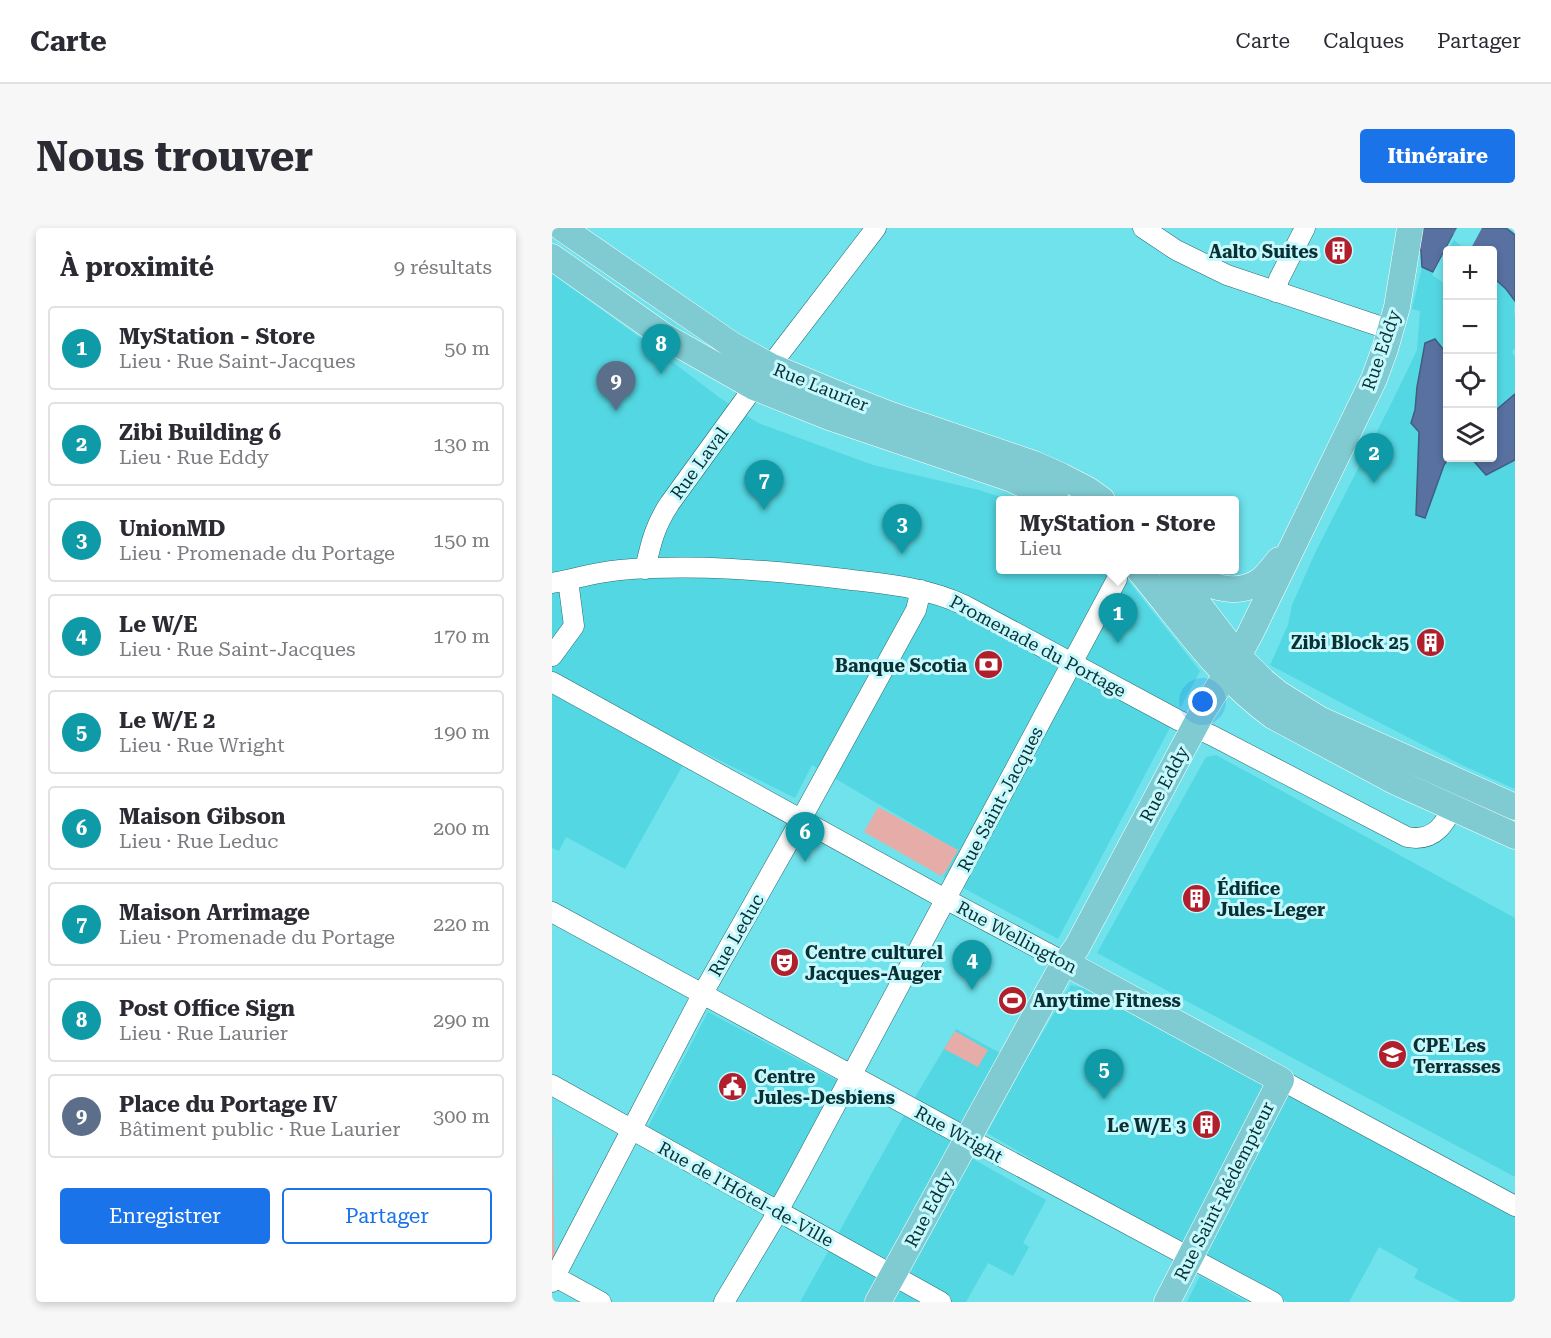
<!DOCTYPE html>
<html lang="fr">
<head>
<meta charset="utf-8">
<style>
  body { margin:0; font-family:"Roboto Serif",serif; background:#f7f7f7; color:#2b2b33 }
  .controls { position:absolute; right:18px; top:18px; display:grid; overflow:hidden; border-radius:6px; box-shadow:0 3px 9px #0003 }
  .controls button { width:54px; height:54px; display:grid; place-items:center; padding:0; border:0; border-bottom:2px solid #e1e1e2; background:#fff; color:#2b2b33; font:30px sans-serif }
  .you { position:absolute; left:651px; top:474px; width:21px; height:21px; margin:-15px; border:4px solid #fff; border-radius:50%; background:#1a73e8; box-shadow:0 0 0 9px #1a73e833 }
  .badge { display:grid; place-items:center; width:39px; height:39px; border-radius:50%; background:#1a73e8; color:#fff; font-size:20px; font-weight:700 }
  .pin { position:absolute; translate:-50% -50px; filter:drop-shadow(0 2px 3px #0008) }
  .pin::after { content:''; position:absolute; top:32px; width:21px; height:18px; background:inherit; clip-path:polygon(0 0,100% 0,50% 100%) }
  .popup { position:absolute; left:444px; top:268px; width:243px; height:78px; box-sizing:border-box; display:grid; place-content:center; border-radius:6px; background:#fff; filter:drop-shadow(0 2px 4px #0005); font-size:20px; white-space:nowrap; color:#7c7c81 }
  .popup b { font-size:22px; color:#2b2b33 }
  .popup::after { content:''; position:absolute; left:50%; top:100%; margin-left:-12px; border:12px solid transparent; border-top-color:#fff }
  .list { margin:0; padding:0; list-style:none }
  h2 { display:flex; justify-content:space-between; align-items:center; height:78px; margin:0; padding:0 24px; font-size:26px }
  h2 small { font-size:20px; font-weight:400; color:#7c7c81 }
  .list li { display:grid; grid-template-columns:39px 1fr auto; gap:18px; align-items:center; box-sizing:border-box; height:84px; margin:0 12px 12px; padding:0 12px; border:2px solid #e1e1e2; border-radius:6px }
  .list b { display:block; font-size:22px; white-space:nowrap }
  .list p { margin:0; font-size:20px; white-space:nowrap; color:#7c7c81 }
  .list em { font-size:20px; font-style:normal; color:#7c7c81 }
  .actions { display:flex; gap:12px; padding:18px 24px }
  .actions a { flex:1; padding:14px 0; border:2px solid #1a73e8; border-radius:6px; text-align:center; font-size:21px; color:#1a73e8 }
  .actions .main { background:#1a73e8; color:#fff }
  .icon { flex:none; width:33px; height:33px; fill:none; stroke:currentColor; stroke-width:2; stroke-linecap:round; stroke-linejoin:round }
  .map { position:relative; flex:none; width:963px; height:1074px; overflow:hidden; border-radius:6px }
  header { display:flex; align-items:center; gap:36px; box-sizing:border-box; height:84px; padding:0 30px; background:#fff; border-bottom:2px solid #e1e1e2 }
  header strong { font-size:28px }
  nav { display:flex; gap:33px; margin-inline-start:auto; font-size:21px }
  .intro { display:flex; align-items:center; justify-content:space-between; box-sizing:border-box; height:144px; padding:0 36px }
  h1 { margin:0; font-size:42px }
  .button { padding:15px 27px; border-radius:6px; background:#1a73e8; color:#fff; font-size:21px; font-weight:700 }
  main { display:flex; gap:36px; padding:0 36px }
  aside { flex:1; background:#fff; border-radius:6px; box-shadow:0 3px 9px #0003 }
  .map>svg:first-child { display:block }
</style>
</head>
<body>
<header>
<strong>Carte</strong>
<nav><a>Carte</a><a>Calques</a><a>Partager</a></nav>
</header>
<div class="intro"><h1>Nous trouver</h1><a class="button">Itinéraire</a></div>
<main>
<aside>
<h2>À proximité<small>9 résultats</small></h2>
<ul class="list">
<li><span class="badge" style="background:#0f9aa8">1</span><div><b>MyStation - Store</b><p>Lieu · Rue Saint-Jacques</p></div><em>50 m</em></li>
<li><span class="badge" style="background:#0f9aa8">2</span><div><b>Zibi Building 6</b><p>Lieu · Rue Eddy</p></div><em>130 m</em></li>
<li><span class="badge" style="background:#0f9aa8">3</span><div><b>UnionMD</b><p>Lieu · Promenade du Portage</p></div><em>150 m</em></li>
<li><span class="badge" style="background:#0f9aa8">4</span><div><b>Le W/E</b><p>Lieu · Rue Saint-Jacques</p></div><em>170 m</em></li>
<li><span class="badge" style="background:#0f9aa8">5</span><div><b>Le W/E 2</b><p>Lieu · Rue Wright</p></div><em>190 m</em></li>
<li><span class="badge" style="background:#0f9aa8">6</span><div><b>Maison Gibson</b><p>Lieu · Rue Leduc</p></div><em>200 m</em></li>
<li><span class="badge" style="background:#0f9aa8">7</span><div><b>Maison Arrimage</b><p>Lieu · Promenade du Portage</p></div><em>220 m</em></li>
<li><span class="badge" style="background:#0f9aa8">8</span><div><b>Post Office Sign</b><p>Lieu · Rue Laurier</p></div><em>290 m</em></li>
<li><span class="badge" style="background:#5c6f8a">9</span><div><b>Place du Portage IV</b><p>Bâtiment public · Rue Laurier</p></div><em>300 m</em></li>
</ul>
<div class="actions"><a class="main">Enregistrer</a><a>Partager</a></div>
</aside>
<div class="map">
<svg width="963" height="1074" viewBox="0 0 963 1074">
  <rect width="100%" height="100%" fill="#6fe2ec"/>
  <path fill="#53d7e2" d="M 901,7 L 919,22 L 896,22 L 896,230 L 919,230 L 934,247 L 963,232 L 963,561 L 912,538 L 801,481 L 718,437 L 736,397 L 740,377 L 764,323 L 840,174 L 865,122 L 868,83 L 860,81 L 870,39 L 893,23 Z
    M 941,43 L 943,45 L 941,49 L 954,61 L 963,73 L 962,83 L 963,88 L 963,120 L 960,124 L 963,129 L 963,166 L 945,181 L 941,188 Z
    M 0,46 L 90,111 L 168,170 L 206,195 L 321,237 L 427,262 L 458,272 L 449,272 L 449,342 L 564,342 L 577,354 L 648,443 L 506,711 L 391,649 L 405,622 L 260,537 L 243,570 L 141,519 L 73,641 L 14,609 L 7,623 L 0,620 Z
    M 664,527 L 963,690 L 963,949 L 545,725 L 654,529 Z
    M 519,757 L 532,760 L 639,811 L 963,986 L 963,1074 L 909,1074 L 862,1050 L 866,1041 L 827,1019 L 797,1074 L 736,1074 L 636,1022 L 435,905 L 473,834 Z
    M 156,784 L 288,854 L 224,969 L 96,899 Z
    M 404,801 L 450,826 L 398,918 L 494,972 L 471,1015 L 477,1019 L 461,1048 L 436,1035 L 414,1074 L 248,1074 L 350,891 Z
    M 648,1048 L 695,1074 L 635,1074 Z"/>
  <path fill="#e6aca8" d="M 326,579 L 406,622 L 394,643 L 389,648 L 312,604 Z
    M 403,803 L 436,822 L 426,839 L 392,821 Z
    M 0,875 L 3,1048 L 0,1047 Z"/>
  <path fill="#5871a1" stroke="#405e80" stroke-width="1.5" d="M 856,0 L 954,0 L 963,7 L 963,73 L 954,61 L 941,49 L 942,45 L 941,43 L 940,22 L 919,22 L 901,7 L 881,44 L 870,39 L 869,23 Z
    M 883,111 L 895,126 L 896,230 L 897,230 L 892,237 L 873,290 L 864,287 L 867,204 L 859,195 L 863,182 L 865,159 L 873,115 Z
    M 963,166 L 963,232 L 934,247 L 919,230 L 940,230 L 941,179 L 944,182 Z"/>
  <path fill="#6fe2ec" d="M 905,0 L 930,0 L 918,22 L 914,22 L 902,12 L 896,22 L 895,57 L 880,47 Z"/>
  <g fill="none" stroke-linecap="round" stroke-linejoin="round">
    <defs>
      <path id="minor" d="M 591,0 L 624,22 L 675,47 L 839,102
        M 724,64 L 727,51 L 753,0
        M 93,341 C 99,315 103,297 118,275 L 202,159 L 324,0
        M 0,355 C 22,351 45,344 68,342 C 143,336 217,342 292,351 C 333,356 374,359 412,377 L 626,492 L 661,508 L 855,609 C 886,615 895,591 906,568
        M 0,428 L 22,398 L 16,352
        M 0,454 L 384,666 L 514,735
        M 0,684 L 415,910 L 721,1074
        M 729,852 L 963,978
        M 0,857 L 389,1074
        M 0,1047 L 49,1074
        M 0,1054 L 151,765 L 241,606 L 364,382 L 369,362
        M 172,1074 L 221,992 L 246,947 L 565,351"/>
      <path id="major" d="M 10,0 L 180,117 L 218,138 L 288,167 L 339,187 L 482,236 L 509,248 L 536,262 L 550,272
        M 0,29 L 112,108 L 202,159 L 277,189 L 460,251 L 504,272
        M 587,342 C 629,392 667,449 721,488 L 844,554 L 963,608
        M 620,342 L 686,428 L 711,453 L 727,466 L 767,491 L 963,579
        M 630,342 C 654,356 681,371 708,353 C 716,347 721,339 727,332
        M 514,735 L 729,852 L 615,1074
        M 326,1074 L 506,746 L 525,719 L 651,483 L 686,428 L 698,406 L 822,151 L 833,121 L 845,79 L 858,0"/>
    </defs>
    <use href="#minor" stroke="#2d6a6f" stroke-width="21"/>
    <use href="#major" stroke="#fff" stroke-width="27"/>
    <use href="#minor" stroke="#fff" stroke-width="20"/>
    <use href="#major" stroke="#7fcbd1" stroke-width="26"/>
  </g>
  <defs>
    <symbol id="building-disc" viewBox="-11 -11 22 22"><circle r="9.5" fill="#b11f2c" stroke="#c6f9fe"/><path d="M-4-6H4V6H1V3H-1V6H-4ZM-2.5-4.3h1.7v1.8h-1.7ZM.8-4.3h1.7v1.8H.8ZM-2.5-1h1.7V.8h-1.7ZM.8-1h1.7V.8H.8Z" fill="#fff"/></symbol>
    <symbol id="bank-disc" viewBox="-11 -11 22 22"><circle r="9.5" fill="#b11f2c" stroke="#c6f9fe"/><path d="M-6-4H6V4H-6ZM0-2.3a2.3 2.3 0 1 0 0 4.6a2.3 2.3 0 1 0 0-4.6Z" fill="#fff"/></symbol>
    <symbol id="theatre-disc" viewBox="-11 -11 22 22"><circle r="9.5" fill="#b11f2c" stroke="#c6f9fe"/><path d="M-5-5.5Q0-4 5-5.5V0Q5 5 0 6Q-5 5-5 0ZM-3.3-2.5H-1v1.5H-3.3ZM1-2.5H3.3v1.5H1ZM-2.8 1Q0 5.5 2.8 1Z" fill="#fff"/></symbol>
    <symbol id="stadium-disc" viewBox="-11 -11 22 22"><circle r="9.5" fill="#b11f2c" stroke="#c6f9fe"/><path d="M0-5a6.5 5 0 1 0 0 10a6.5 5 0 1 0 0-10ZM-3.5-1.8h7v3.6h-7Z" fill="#fff"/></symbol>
    <symbol id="school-disc" viewBox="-11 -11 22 22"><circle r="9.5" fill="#b11f2c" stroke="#c6f9fe"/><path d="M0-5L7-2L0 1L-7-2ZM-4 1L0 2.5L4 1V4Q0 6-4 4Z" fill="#fff"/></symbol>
    <symbol id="civic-disc" viewBox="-11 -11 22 22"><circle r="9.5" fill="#b11f2c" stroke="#c6f9fe"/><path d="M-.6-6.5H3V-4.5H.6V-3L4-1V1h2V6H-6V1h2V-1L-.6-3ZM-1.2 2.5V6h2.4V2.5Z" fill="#fff"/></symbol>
  </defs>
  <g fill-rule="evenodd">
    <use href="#building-disc" x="770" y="6" width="33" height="33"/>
    <use href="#building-disc" x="862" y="398" width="33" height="33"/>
    <use href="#bank-disc" x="420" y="420" width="33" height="33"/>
    <use href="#building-disc" x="628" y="654" width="33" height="33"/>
    <use href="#theatre-disc" x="216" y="718" width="33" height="33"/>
    <use href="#stadium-disc" x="444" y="756" width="33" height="33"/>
    <use href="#school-disc" x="824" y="810" width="33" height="33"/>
    <use href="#civic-disc" x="164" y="842" width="33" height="33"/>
    <use href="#building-disc" x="638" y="880" width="33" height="33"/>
  </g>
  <g text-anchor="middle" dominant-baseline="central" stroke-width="6" stroke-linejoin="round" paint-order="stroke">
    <g font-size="18" font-weight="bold" fill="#093033" stroke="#c6f9fe" text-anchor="start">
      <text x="766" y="23" text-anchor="end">Aalto Suites</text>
      <text x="857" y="414" text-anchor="end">Zibi Block 25</text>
      <text x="415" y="437" text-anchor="end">Banque Scotia</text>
      <text x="665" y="660">Édifice<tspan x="665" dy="21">Jules-Leger</tspan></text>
      <text x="253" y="724">Centre culturel<tspan x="253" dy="21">Jacques-Auger</tspan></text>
      <text x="481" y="772">Anytime Fitness</text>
      <text x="861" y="817">CPE Les<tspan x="861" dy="21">Terrasses</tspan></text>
      <text x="202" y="848">Centre<tspan x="202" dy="21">Jules-Desbiens</tspan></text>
      <text x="634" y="897" text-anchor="end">Le W/E 3</text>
    </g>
    <g font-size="18" fill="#093033" stroke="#c6f9fe">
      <text transform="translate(829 122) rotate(-71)">Rue Eddy</text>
      <text transform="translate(269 159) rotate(22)">Rue Laurier</text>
      <text transform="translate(147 235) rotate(-54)">Rue Laval</text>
      <text transform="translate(486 418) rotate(28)">Promenade du Portage</text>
      <text transform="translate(612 556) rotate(-62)">Rue Eddy</text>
      <text transform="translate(448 571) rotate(-62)">Rue Saint-Jacques</text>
      <text transform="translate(184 707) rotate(-60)">Rue Leduc</text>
      <text transform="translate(465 709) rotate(28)">Rue Wellington</text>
      <text transform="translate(407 906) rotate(29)">Rue Wright</text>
      <text transform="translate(672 963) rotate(-63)">Rue Saint-Rédempteur</text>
      <text transform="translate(194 966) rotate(29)">Rue de l'Hôtel-de-Ville</text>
      <text transform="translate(377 981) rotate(-62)">Rue Eddy</text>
    </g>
  </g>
</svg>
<div class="controls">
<button>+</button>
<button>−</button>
<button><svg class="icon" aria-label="locate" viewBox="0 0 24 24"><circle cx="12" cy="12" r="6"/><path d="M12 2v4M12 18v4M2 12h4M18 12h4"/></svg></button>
<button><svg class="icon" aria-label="layers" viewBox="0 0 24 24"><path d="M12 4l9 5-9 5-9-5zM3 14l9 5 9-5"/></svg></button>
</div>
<div class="you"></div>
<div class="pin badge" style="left:566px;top:415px;background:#0f9aa8">1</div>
<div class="popup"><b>MyStation - Store</b>Lieu</div>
<div class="pin badge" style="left:822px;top:255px;background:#0f9aa8">2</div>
<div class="pin badge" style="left:350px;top:326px;background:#0f9aa8">3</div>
<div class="pin badge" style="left:420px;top:762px;background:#0f9aa8">4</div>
<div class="pin badge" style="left:552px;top:871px;background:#0f9aa8">5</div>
<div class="pin badge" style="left:253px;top:634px;background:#0f9aa8">6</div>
<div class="pin badge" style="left:212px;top:282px;background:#0f9aa8">7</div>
<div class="pin badge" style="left:109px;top:146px;background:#0f9aa8">8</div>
<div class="pin badge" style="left:64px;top:183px;background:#5c6f8a">9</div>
</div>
</main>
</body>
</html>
